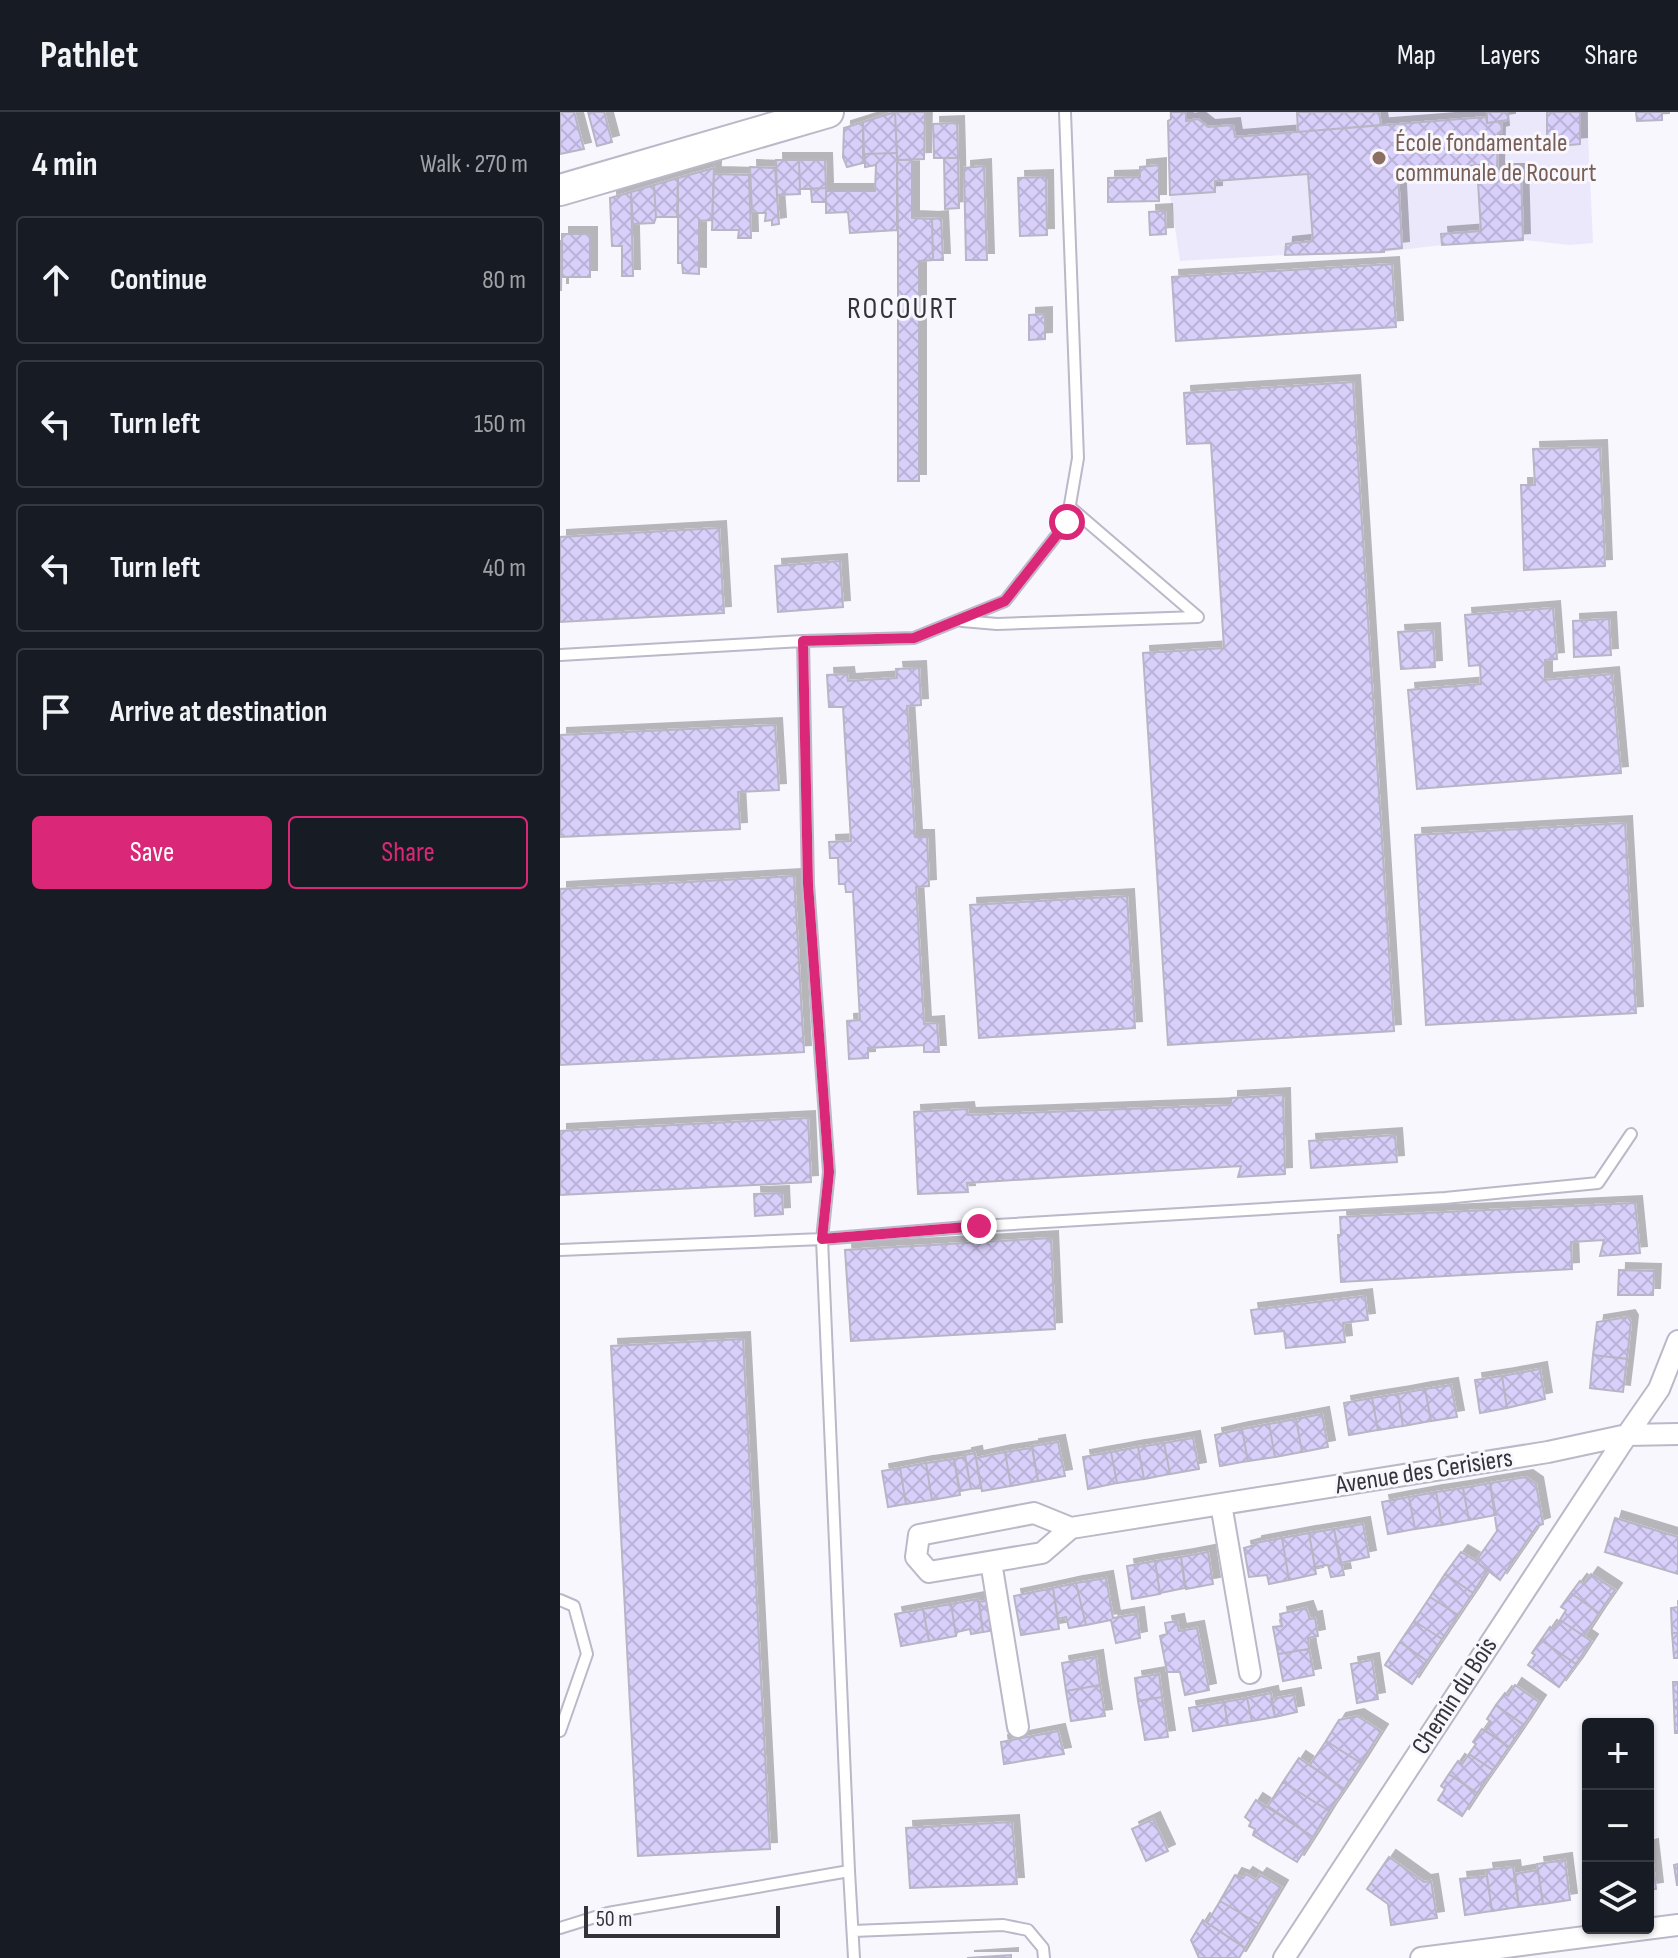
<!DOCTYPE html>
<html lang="en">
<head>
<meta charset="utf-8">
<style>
  body { margin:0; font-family:"Sofia Sans Condensed",sans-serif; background:#20242c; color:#f1f3f6 }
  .controls { position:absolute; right:24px; bottom:24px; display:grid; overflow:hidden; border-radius:8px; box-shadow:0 2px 6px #0004 }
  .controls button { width:72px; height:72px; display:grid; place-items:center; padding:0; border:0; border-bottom:2px solid #363941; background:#171b24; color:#f1f3f6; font:40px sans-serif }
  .scale { position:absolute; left:24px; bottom:20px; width:196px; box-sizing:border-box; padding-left:8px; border:4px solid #34333a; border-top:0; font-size:22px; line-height:28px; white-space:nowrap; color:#34333a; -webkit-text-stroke:6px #f8f7fe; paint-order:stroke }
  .stop { position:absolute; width:24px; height:24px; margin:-18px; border:6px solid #db2777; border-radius:50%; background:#fff }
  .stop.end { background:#db2777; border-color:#fff; box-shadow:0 2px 8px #0008 }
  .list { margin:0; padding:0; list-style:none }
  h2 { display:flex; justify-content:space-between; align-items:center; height:104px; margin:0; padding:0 32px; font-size:34px }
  h2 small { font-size:26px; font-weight:400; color:#9ea1a6 }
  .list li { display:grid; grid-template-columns:52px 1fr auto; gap:24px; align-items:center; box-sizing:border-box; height:128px; margin:0 16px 16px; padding:0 16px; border:2px solid #363941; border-radius:8px }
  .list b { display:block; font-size:30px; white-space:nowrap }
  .list em { font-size:26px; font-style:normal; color:#9ea1a6 }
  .actions { display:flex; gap:16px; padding:24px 32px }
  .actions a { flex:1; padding:18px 0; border:2px solid #db2777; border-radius:8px; text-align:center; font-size:28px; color:#db2777 }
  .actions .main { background:#db2777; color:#fff }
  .icon { flex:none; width:44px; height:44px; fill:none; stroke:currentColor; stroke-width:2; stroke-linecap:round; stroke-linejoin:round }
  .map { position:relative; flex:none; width:1118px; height:1846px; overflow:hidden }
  header { display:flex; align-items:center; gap:48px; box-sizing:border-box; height:112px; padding:0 40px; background:#171b24; border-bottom:2px solid #363941 }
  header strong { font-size:38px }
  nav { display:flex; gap:44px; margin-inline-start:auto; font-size:28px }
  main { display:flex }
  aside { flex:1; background:#171b24 }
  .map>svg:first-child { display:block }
</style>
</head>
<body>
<header>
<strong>Pathlet</strong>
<nav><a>Map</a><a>Layers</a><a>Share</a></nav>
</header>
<main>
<aside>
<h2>4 min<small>Walk · 270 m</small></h2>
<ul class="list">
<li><svg class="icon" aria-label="ahead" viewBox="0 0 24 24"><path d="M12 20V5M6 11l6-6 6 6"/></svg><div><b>Continue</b></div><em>80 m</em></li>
<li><svg class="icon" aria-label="left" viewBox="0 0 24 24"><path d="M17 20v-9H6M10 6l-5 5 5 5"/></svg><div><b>Turn left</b></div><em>150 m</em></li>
<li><svg class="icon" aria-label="left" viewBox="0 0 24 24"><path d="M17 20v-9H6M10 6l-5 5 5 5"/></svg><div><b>Turn left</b></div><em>40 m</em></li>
<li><svg class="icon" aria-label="arrive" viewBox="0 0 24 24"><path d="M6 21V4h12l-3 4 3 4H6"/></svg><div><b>Arrive at destination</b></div></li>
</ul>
<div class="actions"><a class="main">Save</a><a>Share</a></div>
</aside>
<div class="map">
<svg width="1118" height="1846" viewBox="0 0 1118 1846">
  <defs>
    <pattern id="building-cross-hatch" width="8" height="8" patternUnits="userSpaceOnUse" patternTransform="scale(2)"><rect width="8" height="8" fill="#d8d0fa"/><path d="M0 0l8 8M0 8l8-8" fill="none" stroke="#bab3d7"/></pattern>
    <filter id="shadow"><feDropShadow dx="7" dy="-7" stdDeviation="0" flood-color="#0004"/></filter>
  </defs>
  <rect width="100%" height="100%" fill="#f8f7fe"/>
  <path fill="#ebe8fb" d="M 609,0 L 1027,0 L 1033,131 L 1010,133 L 963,128 L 882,133 L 824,140 L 725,143 L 620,149 L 610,83 Z"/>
  <path fill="url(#building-cross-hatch)" stroke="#b8b5c5" stroke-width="2" filter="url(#shadow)" d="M 0,0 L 14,0 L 24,37 L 0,42 Z
    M 28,0 L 44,0 L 52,30 L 37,34 Z
    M 335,0 L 365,0 L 364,47 L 337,48 Z
    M 335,0 L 337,41 L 304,42 L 303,10 Z
    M 611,0 L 626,0 L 626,9 L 638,7 L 648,15 L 673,13 L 675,25 L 926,5 L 927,11 L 941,9 L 942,20 L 938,21 L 937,58 L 930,59 L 928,52 L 838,60 L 842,136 L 824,138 L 824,140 L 725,143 L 726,132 L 753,129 L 748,62 L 655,69 L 655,80 L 610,83 L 608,9 L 611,7 Z
    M 737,0 L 819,0 L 821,13 L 738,20 Z
    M 927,0 L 948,0 L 948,8 L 927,11 Z
    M 987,0 L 1020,0 L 1020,32 L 987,35 Z
    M 1076,0 L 1102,0 L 1102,8 L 1077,9 Z
    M 303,10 L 303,51 L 287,55 L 283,45 L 284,16 Z
    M 397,11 L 398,46 L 374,46 L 373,12 Z
    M 337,41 L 337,118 L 290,121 L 288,100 L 266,101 L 266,79 L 315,79 L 316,53 L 305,55 L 305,42 Z
    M 384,46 L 398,46 L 399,96 L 385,97 Z
    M 216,48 L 239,48 L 240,82 L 217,83 Z
    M 239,48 L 265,48 L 266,76 L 240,77 Z
    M 337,48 L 352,48 L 352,106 L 372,107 L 373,148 L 359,149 L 359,369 L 338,369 L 338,124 Z
    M 928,52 L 930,59 L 961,59 L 963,128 L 882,133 L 881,122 L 921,119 L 917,54 Z
    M 599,53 L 599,89 L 548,90 L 548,66 L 580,65 L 580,55 Z
    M 424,54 L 427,148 L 406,148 L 404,56 Z
    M 190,55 L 215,56 L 219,112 L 212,113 L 212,108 L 205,109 L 206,101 L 192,101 Z
    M 154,56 L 152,108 L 139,109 L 139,162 L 123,161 L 122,151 L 118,151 L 118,66 Z
    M 154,62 L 189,63 L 191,126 L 178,126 L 179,118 L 152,118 Z
    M 486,65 L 487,123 L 460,124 L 458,66 Z
    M 118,66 L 117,105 L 96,105 L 94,73 Z
    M 94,73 L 96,105 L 94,111 L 73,112 L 71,80 Z
    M 266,76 L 266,90 L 252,90 L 251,77 Z
    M 71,80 L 73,164 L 62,164 L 62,134 L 52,134 L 50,86 Z
    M 605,99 L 606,122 L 590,123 L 589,100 Z
    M 381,106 L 383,148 L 373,148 L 372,107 Z
    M 2,122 L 30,122 L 30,165 L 2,165 Z
    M 0,129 L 2,129 L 1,178 L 0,178 Z
    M 832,152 L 836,215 L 616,229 L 612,165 Z
    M 485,202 L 485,227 L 469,228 L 469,203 Z
    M 793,270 L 834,919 L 608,933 L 583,541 L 664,536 L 651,331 L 627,332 L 624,281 Z
    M 1040,335 L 1045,454 L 964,458 L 961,373 L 975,373 L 973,337 Z
    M 159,416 L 164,501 L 0,510 L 0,425 Z
    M 280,449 L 283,495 L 218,500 L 215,454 Z
    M 993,496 L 997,547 L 985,548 L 985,568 L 1052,562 L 1061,661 L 857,677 L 848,578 L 921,572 L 920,553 L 909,554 L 905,503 Z
    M 1049,507 L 1051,543 L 1014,545 L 1013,509 Z
    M 873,518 L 875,555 L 841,557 L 838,520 Z
    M 359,556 L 361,593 L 347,594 L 355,725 L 367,725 L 369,774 L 356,775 L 364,912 L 377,911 L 379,940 L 364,940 L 364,933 L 308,936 L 308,946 L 289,947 L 287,909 L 300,908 L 293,780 L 286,780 L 285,772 L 279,772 L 278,746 L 270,746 L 269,730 L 291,729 L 283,595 L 269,595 L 267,563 L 287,562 L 288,569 L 337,566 L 336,557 Z
    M 215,613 L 219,678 L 178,680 L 180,717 L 0,725 L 0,623 Z
    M 1065,711 L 1076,901 L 866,913 L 855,723 Z
    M 234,764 L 244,940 L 0,953 L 0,777 Z
    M 567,784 L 575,916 L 419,926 L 410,793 Z
    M 723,983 L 725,1062 L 678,1065 L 681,1054 L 407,1071 L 408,1080 L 358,1082 L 354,1000 L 407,997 L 408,1003 L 671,993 L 671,986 Z
    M 248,1006 L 251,1070 L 0,1083 L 0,1019 Z
    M 835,1023 L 837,1050 L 751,1056 L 749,1029 Z
    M 222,1081 L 223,1102 L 195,1104 L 194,1082 Z
    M 1075,1091 L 1080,1141 L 1040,1144 L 1044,1128 L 1011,1130 L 1012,1157 L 781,1170 L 778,1123 L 781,1123 L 780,1105 Z
    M 491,1126 L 495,1217 L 291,1229 L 285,1138 Z
    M 1059,1158 L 1094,1159 L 1093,1183 L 1058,1183 Z
    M 805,1184 L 808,1208 L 783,1211 L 785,1230 L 726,1236 L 724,1219 L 695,1222 L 691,1198 Z
    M 1068,1205 L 1071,1210 L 1067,1247 L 1033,1243 L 1037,1210 Z
    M 183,1227 L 210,1737 L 78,1744 L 51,1234 Z
    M 1033,1243 L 1067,1247 L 1063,1280 L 1030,1276 Z
    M 980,1257 L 985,1287 L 947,1296 L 942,1264 Z
    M 942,1264 L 947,1296 L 920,1301 L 915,1268 Z
    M 891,1273 L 897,1305 L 871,1309 L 865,1277 Z
    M 865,1277 L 871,1309 L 843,1314 L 838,1282 Z
    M 838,1282 L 843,1314 L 818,1318 L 812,1286 Z
    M 812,1286 L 818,1318 L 789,1323 L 784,1291 Z
    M 762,1302 L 768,1335 L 742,1340 L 736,1307 Z
    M 736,1307 L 742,1340 L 715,1345 L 709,1312 Z
    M 709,1312 L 715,1345 L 688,1349 L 682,1317 Z
    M 682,1317 L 688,1349 L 660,1354 L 655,1323 Z
    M 633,1326 L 639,1357 L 610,1362 L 604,1331 Z
    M 498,1330 L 505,1364 L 478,1369 L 472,1334 Z
    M 604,1331 L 610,1362 L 584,1367 L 578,1335 Z
    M 578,1335 L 584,1367 L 557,1371 L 551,1340 Z
    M 472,1336 L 478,1369 L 451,1374 L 445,1340 Z
    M 445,1340 L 451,1374 L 422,1379 L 416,1346 Z
    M 551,1340 L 557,1371 L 528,1377 L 523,1345 Z
    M 415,1341 L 421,1376 L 411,1377 L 405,1343 Z
    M 405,1345 L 411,1377 L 400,1379 L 394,1347 Z
    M 394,1347 L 400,1383 L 372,1388 L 366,1351 Z
    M 366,1351 L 372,1388 L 346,1392 L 340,1356 Z
    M 340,1356 L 346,1392 L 328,1395 L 322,1359 Z
    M 966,1365 L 976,1372 L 983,1412 L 977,1414 L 940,1468 L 916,1449 L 937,1419 L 930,1371 Z
    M 930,1371 L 936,1403 L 909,1408 L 903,1376 Z
    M 903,1376 L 909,1408 L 882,1413 L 876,1380 Z
    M 876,1380 L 882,1413 L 855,1417 L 849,1385 Z
    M 849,1385 L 855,1417 L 828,1422 L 822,1390 Z
    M 1055,1406 L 1118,1425 L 1118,1462 L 1045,1440 Z
    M 803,1412 L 809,1445 L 780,1451 L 774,1417 Z
    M 774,1417 L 784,1463 L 771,1465 L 768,1453 L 755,1455 L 749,1421 Z
    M 749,1421 L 756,1462 L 729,1468 L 722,1426 Z
    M 722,1426 L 729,1468 L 709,1472 L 707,1463 L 689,1465 L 684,1436 L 695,1433 L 695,1431 Z
    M 648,1440 L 653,1472 L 626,1477 L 621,1445 Z
    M 901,1440 L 916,1449 L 927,1459 L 913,1481 L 885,1462 Z
    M 621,1445 L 625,1476 L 600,1481 L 595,1449 Z
    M 595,1449 L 600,1482 L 572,1487 L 567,1454 Z
    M 885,1462 L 913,1481 L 898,1503 L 870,1485 Z
    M 1031,1462 L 1055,1478 L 1039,1501 L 1011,1481 L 1020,1469 L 1024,1472 Z
    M 546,1466 L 553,1506 L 577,1502 L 580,1526 L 556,1531 L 551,1508 L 526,1513 L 516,1471 Z
    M 516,1471 L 526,1513 L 509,1516 L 506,1505 L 498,1507 L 493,1476 Z
    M 493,1476 L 499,1517 L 461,1523 L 454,1484 Z
    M 1011,1481 L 1039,1501 L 1024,1524 L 1000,1508 L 1006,1498 L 1001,1495 Z
    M 870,1485 L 898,1503 L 882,1527 L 854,1509 Z
    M 418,1487 L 423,1520 L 411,1522 L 410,1517 L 397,1520 L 396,1524 L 391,1492 Z
    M 430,1488 L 435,1518 L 423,1520 L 419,1490 Z
    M 391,1492 L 396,1524 L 369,1529 L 363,1497 Z
    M 1118,1495 L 1118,1521 L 1112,1521 L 1111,1496 Z
    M 746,1496 L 750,1507 L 755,1506 L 758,1524 L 748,1526 L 749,1537 L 718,1542 L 713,1515 L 722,1514 L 720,1502 Z
    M 363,1497 L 369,1529 L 341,1534 L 335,1502 Z
    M 1000,1508 L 1031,1529 L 1016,1552 L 981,1528 L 990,1515 L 993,1517 Z
    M 617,1509 L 619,1519 L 637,1516 L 649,1578 L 625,1583 L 620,1560 L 607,1560 L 600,1524 L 607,1522 L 605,1511 Z
    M 854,1509 L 882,1527 L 867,1549 L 840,1530 Z
    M 1112,1521 L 1118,1521 L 1118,1546 L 1114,1546 Z
    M 981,1528 L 1016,1552 L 999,1575 L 968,1553 L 975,1543 L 972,1541 Z
    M 840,1530 L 867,1549 L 852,1572 L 825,1553 Z
    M 749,1537 L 754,1563 L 723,1569 L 718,1542 Z
    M 536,1545 L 540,1573 L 506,1579 L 502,1551 Z
    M 812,1548 L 818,1587 L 797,1591 L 791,1552 Z
    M 599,1562 L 602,1585 L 578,1589 L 575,1566 Z
    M 1113,1570 L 1118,1570 L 1118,1595 L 1114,1595 Z
    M 540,1573 L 545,1604 L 511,1609 L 506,1579 Z
    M 955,1573 L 979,1590 L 964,1613 L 936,1593 L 945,1581 L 948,1584 Z
    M 711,1581 L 715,1605 L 692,1609 L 687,1586 Z
    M 734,1583 L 737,1600 L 715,1605 L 711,1587 Z
    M 602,1585 L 608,1625 L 585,1628 L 578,1589 Z
    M 687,1586 L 692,1609 L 668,1613 L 664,1590 Z
    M 664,1590 L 668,1613 L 633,1619 L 629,1596 Z
    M 936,1593 L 964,1613 L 949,1635 L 925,1618 L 931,1610 L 927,1607 Z
    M 1114,1595 L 1118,1595 L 1118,1621 L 1115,1621 Z
    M 797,1604 L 821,1619 L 801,1651 L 766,1629 L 779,1608 Z
    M 922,1617 L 949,1635 L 933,1658 L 909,1642 L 916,1632 L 913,1630 Z
    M 498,1619 L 504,1642 L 444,1652 L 441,1630 Z
    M 766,1629 L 801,1651 L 784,1677 L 750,1653 Z
    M 909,1642 L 933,1658 L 917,1681 L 889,1662 L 898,1649 L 902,1652 Z
    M 739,1646 L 784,1677 L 769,1699 L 723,1670 Z
    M 889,1662 L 917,1681 L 902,1704 L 878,1688 L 885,1677 L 881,1674 Z
    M 723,1670 L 769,1699 L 753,1725 L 708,1694 Z
    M 696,1688 L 753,1725 L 737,1750 L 693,1723 L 695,1717 L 689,1714 L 691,1710 L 685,1705 Z
    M 593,1707 L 608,1739 L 586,1749 L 572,1717 Z
    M 452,1710 L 457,1772 L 350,1776 L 346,1716 Z
    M 1091,1734 L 1096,1777 L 1088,1778 L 1088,1735 Z
    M 829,1745 L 864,1770 L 871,1769 L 877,1806 L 831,1813 L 828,1792 L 807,1777 Z
    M 1005,1748 L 1010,1788 L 983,1792 L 977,1752 Z
    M 1118,1752 L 1118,1773 L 1117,1773 L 1114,1753 Z
    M 953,1755 L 959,1795 L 932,1799 L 926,1758 Z
    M 978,1758 L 983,1792 L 959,1795 L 955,1762 Z
    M 686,1762 L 696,1768 L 700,1763 L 721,1775 L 699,1812 L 660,1789 L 675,1763 L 683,1766 Z
    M 927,1764 L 932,1799 L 905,1803 L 900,1767 Z
    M 660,1789 L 699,1812 L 685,1836 L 647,1811 Z
    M 643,1808 L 685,1836 L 679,1846 L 639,1846 L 631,1828 Z
    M 451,1843 L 451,1846 L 407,1846 Z"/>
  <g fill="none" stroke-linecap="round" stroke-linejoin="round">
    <defs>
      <path id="service" d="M 505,0 L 518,346 L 507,410 L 445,489 L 354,526 L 243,529 L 248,772 L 269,1060 L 262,1127 L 419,1114 L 885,1086 L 1038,1071 L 1071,1022
        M 402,509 L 437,512 L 638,505 L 510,395
        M 0,543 L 243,529
        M 0,1138 L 262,1127 L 289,1759 L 294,1846
        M 0,1488 L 14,1494 L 27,1542 L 0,1619
        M 0,1816 L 48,1801 L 289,1759
        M 293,1819 L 443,1813 L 468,1818 L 483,1836 L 484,1846"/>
      <path id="minor" d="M 661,1392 L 690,1561
        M 511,1416 L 474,1401 L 359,1423 L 356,1445 L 369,1460 L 482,1441 L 511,1416 L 988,1340 L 1067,1323 L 1118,1322
        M 431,1450 L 458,1615
        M 724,1846 L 1067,1323 L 1099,1277 L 1118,1229
        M 861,1846 L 1118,1813"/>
      <path id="secondary" d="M 0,78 L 268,0"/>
    </defs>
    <use href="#service" stroke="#bbb8c8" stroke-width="14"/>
    <use href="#minor" stroke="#bbb8c8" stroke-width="24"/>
    <use href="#secondary" stroke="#bbb8c8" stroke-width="34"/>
    <use href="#service" stroke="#fff" stroke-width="10"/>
    <use href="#minor" stroke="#fff" stroke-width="20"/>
    <use href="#secondary" stroke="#fff" stroke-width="30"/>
  </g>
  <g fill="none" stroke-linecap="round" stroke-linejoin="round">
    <path stroke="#db2777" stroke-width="10" d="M 419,1114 L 262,1127 L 269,1060 L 248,772 L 243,529 L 354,526 L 445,489 L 507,410"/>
  </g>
  <circle fill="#8d6e63" stroke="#f8f7fe" stroke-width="3" cx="819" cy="46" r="8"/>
  <g text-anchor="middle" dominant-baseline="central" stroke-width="6" stroke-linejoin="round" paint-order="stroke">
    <g font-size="26" fill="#785e54" stroke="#f8f7fe" text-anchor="start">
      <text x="835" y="31">École fondamentale<tspan x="835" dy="30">communale de Rocourt</tspan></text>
    </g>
    <g font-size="26" fill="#34333a" stroke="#f8f7fe">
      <text transform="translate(864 1360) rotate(-9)">Avenue des Cerisiers</text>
      <text transform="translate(895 1584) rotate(-57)">Chemin du Bois</text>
    </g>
    <g font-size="30" letter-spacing="2" fill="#34333a" stroke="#f8f7fe">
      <text x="343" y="197">ROCOURT</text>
    </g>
  </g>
</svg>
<div class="controls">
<button>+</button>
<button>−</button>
<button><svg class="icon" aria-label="layers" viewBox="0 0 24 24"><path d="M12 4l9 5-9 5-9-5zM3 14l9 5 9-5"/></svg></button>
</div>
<div class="scale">50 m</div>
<div class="stop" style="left:507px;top:410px"></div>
<div class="stop end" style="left:419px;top:1114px"></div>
</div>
</main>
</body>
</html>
